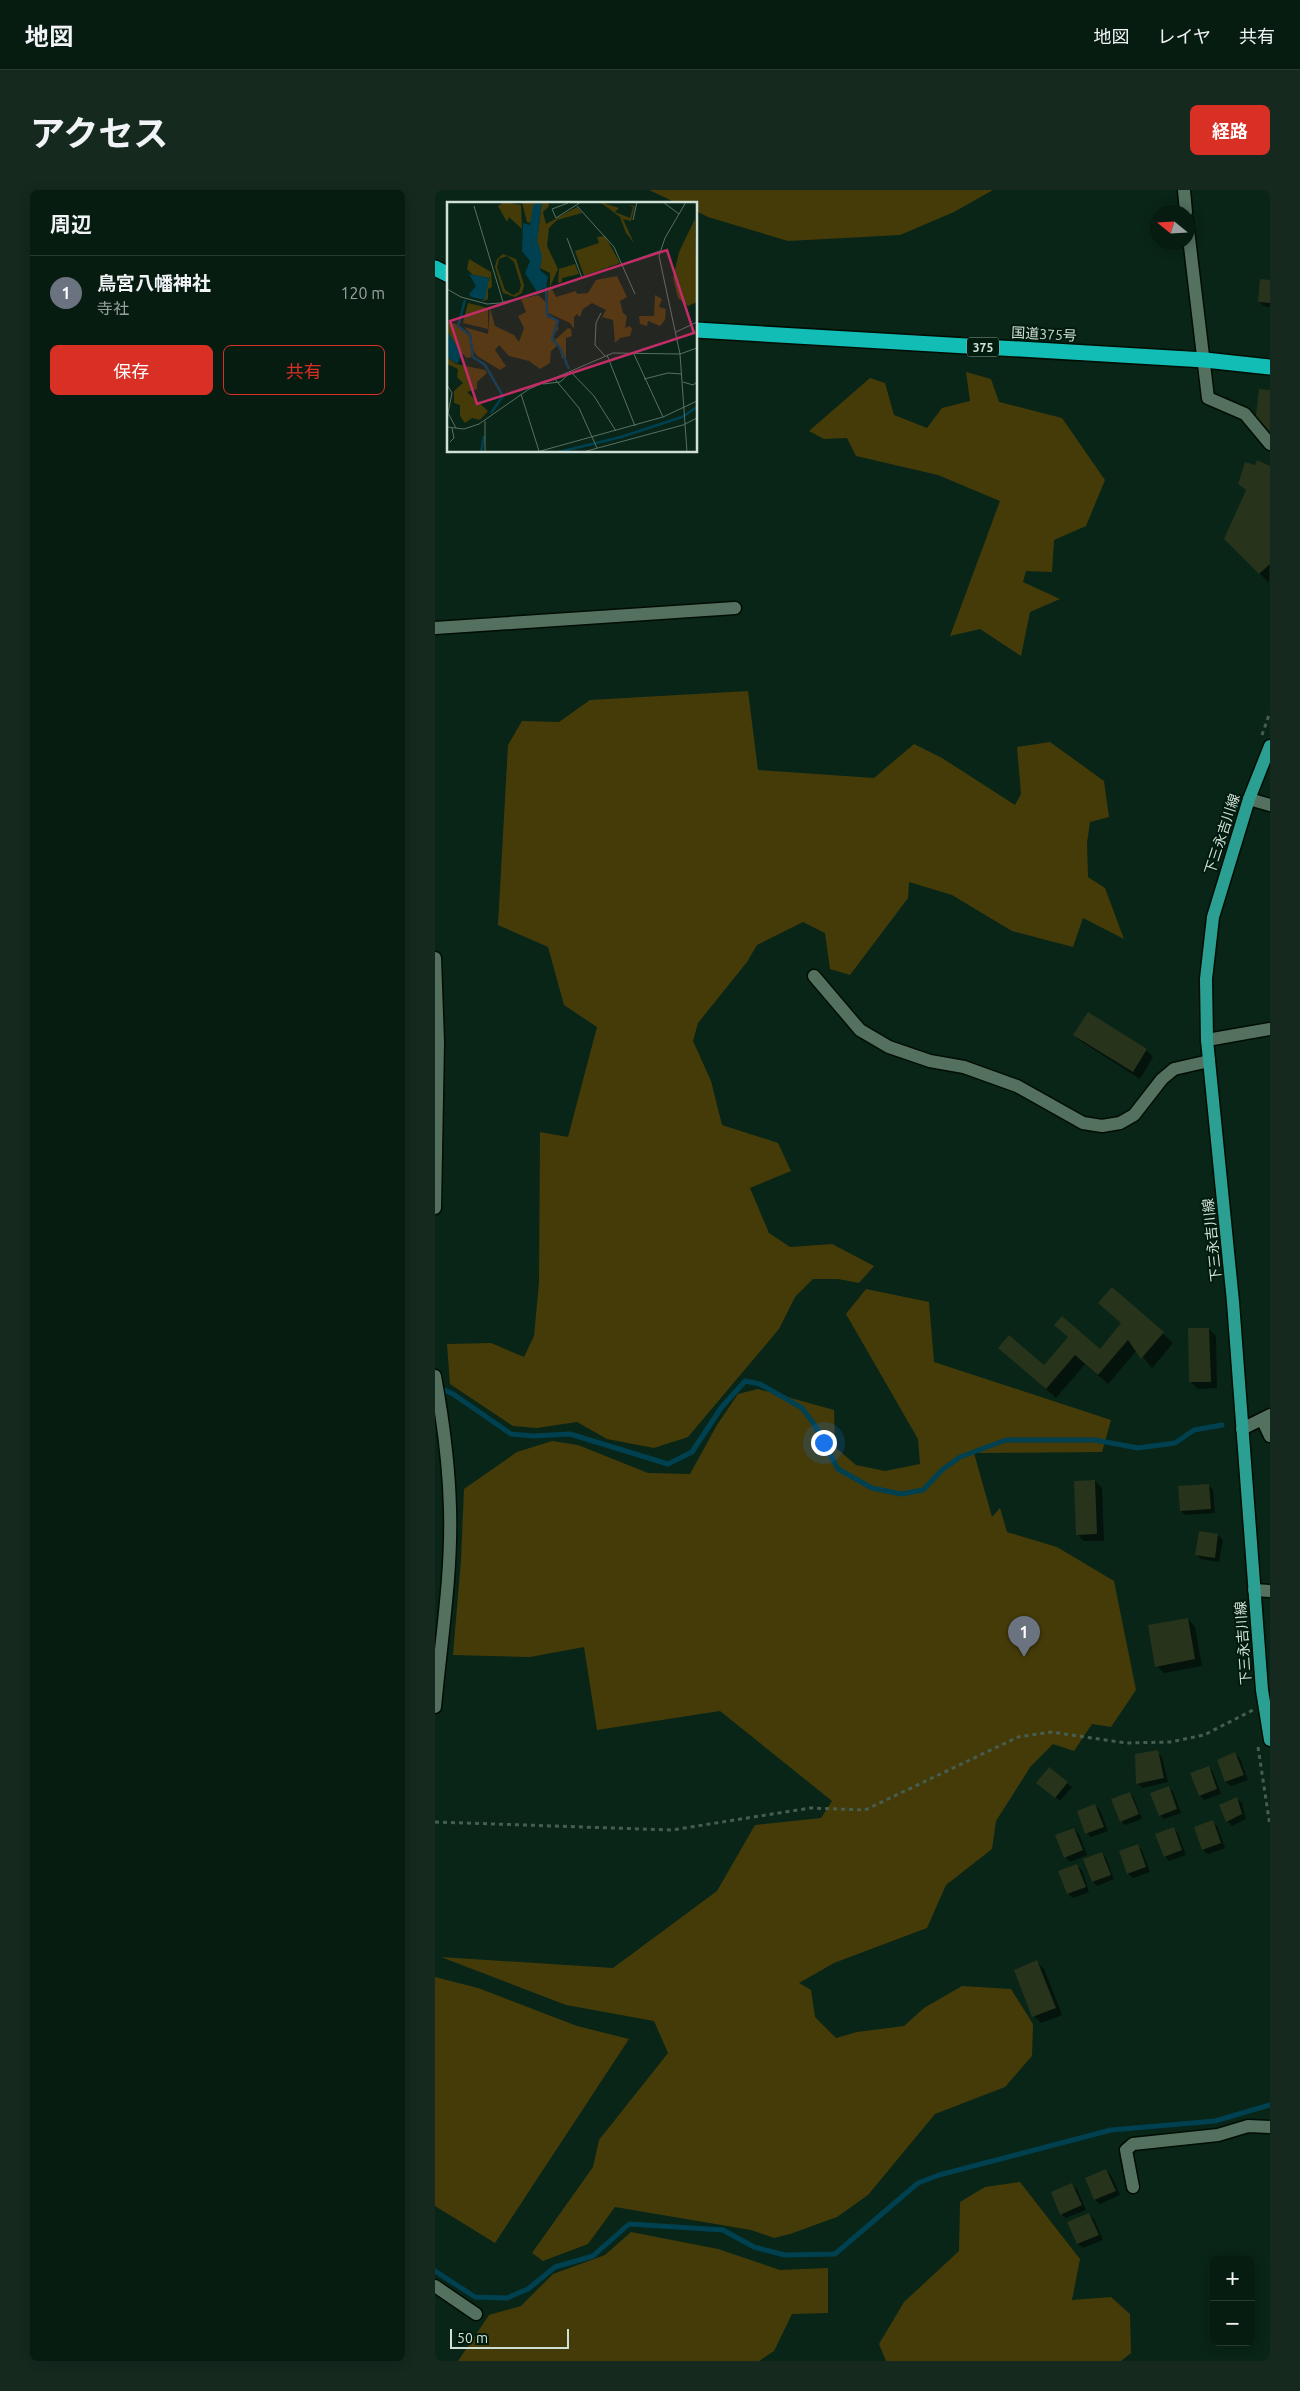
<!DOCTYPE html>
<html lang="ja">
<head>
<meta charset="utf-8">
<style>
  body { margin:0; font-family:Ubuntu,"Noto Sans JP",sans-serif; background:#15291f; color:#f1f3f6 }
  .controls { position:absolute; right:15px; bottom:15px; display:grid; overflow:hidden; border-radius:8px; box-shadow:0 2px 12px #0003 }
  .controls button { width:45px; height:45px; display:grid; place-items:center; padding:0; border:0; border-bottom:1px solid #283a31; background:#071c11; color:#f1f3f6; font:25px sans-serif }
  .compass { position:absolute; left:715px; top:15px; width:45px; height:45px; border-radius:50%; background:#071c11; box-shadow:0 2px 12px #0003; rotate:288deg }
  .scale { position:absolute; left:15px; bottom:12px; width:119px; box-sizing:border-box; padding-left:5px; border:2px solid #d0e0d6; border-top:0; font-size:14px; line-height:18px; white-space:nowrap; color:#d0e0d6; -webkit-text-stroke:4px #011b0e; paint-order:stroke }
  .you { position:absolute; left:388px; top:1252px; width:18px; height:18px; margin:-12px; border:4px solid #fff; border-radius:50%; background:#1a73e8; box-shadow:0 0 0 8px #1a73e833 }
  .badge { display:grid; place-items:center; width:32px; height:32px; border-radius:50%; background:#d93025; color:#fff; font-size:16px; font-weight:700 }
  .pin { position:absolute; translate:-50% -41px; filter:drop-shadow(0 1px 2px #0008) }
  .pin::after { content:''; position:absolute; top:26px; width:18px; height:15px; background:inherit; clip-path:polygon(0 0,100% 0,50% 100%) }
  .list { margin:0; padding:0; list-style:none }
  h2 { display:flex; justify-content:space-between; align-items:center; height:65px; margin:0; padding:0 20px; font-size:21px }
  h2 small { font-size:16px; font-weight:400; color:#98a19f }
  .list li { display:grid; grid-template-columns:32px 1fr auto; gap:15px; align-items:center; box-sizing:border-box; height:75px; padding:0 20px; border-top:1px solid #283a31 }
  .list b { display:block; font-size:19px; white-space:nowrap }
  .list p { margin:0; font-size:16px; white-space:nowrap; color:#98a19f }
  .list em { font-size:16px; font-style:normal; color:#98a19f }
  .actions { display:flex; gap:10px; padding:15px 20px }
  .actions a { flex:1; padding:11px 0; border:1px solid #d93025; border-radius:8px; text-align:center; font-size:18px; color:#d93025 }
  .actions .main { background:#d93025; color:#fff }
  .map { position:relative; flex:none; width:835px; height:2171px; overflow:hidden; border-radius:8px }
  header { display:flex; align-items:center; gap:30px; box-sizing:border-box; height:70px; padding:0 25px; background:#071c11; border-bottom:1px solid #283a31 }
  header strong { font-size:24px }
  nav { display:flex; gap:28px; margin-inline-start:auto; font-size:18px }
  .intro { display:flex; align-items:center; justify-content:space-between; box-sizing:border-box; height:120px; padding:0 30px }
  h1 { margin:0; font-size:35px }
  .button { padding:12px 22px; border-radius:8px; background:#d93025; color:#fff; font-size:18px; font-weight:700 }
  main { display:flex; gap:30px; padding:0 30px }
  aside { flex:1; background:#071c11; border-radius:8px; box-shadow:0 2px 12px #0003 }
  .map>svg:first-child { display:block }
</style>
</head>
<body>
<header>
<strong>地図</strong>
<nav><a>地図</a><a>レイヤ</a><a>共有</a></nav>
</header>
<div class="intro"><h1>アクセス</h1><a class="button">経路</a></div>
<main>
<aside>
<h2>周辺<small></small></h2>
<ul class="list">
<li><span class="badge" style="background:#6b7280">1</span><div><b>鳥宮八幡神社</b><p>寺社</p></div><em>120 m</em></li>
</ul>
<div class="actions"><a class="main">保存</a><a>共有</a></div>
</aside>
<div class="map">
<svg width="835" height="2171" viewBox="0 0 835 2171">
  <rect width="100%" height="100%" fill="#092517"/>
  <path fill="#453b09" d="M 214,0 L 558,0 L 519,22 L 465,45 L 353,51 L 273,27 L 261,21 L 261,14 L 244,14 Z
    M 531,182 L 556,189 L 564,212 L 627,228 L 670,290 L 651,336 L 619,350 L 617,382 L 591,381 L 588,392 L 625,409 L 595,422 L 586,466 L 545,439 L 515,446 L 565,311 L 503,285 L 421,266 L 412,248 L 389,249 L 374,241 L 435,188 L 450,193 L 459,225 L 492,238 L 507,218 L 535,211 Z
    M 313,501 L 323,580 L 439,588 L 479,554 L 507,568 L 580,615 L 586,604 L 582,557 L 615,552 L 669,591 L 674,627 L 655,632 L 652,653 L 653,687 L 670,698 L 689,749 L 648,728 L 638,757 L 577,741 L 517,705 L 474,692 L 473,708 L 415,785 L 395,779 L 390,743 L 368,732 L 322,755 L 312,772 L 263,833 L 258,851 L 276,891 L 287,935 L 343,953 L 356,981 L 315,998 L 334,1043 L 355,1057 L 397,1054 L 439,1076 L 424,1093 L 403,1089 L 378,1089 L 360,1107 L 344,1139 L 253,1247 L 219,1258 L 172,1249 L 142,1232 L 102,1238 L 78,1236 L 15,1194 L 12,1154 L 56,1153 L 89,1167 L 99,1146 L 104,1093 L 105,942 L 133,947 L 162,837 L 129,815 L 113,757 L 63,735 L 73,555 L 87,531 L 124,532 L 155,510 Z
    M 431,1099 L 494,1112 L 499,1172 L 676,1230 L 667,1262 L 539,1263 L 557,1327 L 565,1318 L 572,1342 L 622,1357 L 679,1391 L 701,1500 L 676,1537 L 657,1534 L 639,1561 L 618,1554 L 596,1576 L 561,1631 L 557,1659 L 511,1695 L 492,1738 L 399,1773 L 364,1793 L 376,1800 L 380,1827 L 401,1848 L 422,1842 L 469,1836 L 489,1818 L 527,1796 L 576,1799 L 598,1834 L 597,1866 L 570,1897 L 500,1924 L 433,2005 L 402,2027 L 355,2044 L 339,2048 L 316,2040 L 180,2017 L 153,2054 L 108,2071 L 97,2063 L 158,1977 L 164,1950 L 233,1863 L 219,1831 L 131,1815 L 6,1767 L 178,1778 L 282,1701 L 320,1635 L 386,1628 L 397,1611 L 285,1521 L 162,1540 L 149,1457 L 95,1467 L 18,1465 L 26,1370 L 29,1299 L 82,1262 L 117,1251 L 143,1255 L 213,1283 L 255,1284 L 282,1235 L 303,1204 L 323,1199 L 399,1220 L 400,1257 L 421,1275 L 450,1281 L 485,1274 L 483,1249 L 411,1124 Z
    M 0,1787 L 43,1798 L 142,1836 L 194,1849 L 60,2053 L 0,2016 Z
    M 585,1992 L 645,2069 L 637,2110 L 676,2107 L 695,2124 L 696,2163 L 686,2171 L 451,2171 L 444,2154 L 469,2112 L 524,2061 L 525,2012 L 550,1997 Z
    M 196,2042 L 283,2059 L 345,2080 L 393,2078 L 393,2123 L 357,2124 L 339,2161 L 324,2171 L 23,2171 L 54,2125 L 86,2116 L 118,2084 L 170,2065 Z"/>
  <path fill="#0007" d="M 835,91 L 835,117 L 829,116 L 824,112 Z
    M 821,276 L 835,278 L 834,393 L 791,349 Z
    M 640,845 L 711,860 L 718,867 L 705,889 L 647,852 Z
    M 677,1098 L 738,1153 L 717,1178 L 702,1160 L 673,1194 L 650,1174 L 621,1208 L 564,1158 L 609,1176 L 634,1148 L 665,1160 L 687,1134 Z
    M 774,1139 L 781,1146 L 782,1198 L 763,1199 L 756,1192 Z
    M 660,1291 L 667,1298 L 669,1351 L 649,1351 L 642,1344 Z
    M 774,1296 L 778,1300 L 780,1323 L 750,1325 L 746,1321 Z
    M 765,1342 L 783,1345 L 788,1350 L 784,1372 L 766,1369 L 761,1364 Z
    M 753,1429 L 760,1437 L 767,1476 L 729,1483 L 722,1476 Z
    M 722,1562 L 727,1567 L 733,1592 L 707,1598 L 703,1593 Z
    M 800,1564 L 805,1568 L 813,1590 L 796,1596 L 791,1592 L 783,1570 Z
    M 774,1578 L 778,1582 L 786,1604 L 769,1610 L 765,1605 Z
    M 632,1593 L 637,1597 L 625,1611 L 608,1597 Z
    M 734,1597 L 738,1602 L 746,1623 L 729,1629 L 725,1625 Z
    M 695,1603 L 699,1608 L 707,1629 L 690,1635 L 686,1631 Z
    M 802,1609 L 807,1613 L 811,1629 L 797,1636 L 792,1631 L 785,1615 Z
    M 660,1615 L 665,1620 L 673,1641 L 656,1647 L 652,1643 Z
    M 777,1632 L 782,1636 L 790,1658 L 773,1664 L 768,1660 L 761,1638 Z
    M 639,1639 L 644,1644 L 652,1665 L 635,1672 L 630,1667 Z
    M 738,1639 L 743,1643 L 751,1665 L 734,1671 L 730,1666 Z
    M 702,1656 L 707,1660 L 715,1682 L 698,1688 L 693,1684 L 685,1662 Z
    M 667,1663 L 671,1668 L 679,1689 L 662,1696 L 658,1691 Z
    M 642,1676 L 647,1680 L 654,1702 L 638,1708 L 633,1704 L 625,1682 Z
    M 602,1772 L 609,1779 L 627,1825 L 606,1833 L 599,1826 Z
    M 671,1980 L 676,1985 L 685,2005 L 665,2014 L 660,2010 L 651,1989 Z
    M 637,1994 L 642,1999 L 651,2020 L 631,2028 L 626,2024 Z
    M 654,2024 L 659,2029 L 668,2050 L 648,2058 L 643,2054 L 634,2033 Z"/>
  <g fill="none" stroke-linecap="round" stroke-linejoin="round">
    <path stroke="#004151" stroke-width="5" d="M 3,1197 L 18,1204 L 76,1244 L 98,1246 L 135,1244 L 233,1274 L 257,1262 L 286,1218 L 310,1191 L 325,1194 L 367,1218 L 379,1234 L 403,1279 L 437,1298 L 466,1304 L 488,1300 L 507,1280 L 525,1267 L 571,1250 L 660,1250 L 703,1258 L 740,1253 L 759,1240 L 787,1235
      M 0,2081 L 40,2107 L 72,2108 L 93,2099 L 120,2077 L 158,2066 L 194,2034 L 288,2040 L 319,2057 L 350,2065 L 400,2064 L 483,1993 L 504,1985 L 676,1940 L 780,1931 L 835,1915"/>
  </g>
  <path fill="#28331b" d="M 825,89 L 835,90 L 835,113 L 823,112 Z
    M 824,199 L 835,200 L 835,242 L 821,226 Z
    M 822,270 L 835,276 L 835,374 L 824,384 L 789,349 L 811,300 L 803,294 L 810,272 L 820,275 Z
    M 653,822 L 712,859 L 698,882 L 638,845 Z
    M 677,1097 L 729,1142 L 706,1169 L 693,1150 L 663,1185 L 640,1165 L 611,1199 L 563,1158 L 574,1145 L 609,1175 L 633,1147 L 619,1135 L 627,1126 L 665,1159 L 686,1133 L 663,1113 Z
    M 753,1138 L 774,1138 L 776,1192 L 754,1192 Z
    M 660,1290 L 662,1344 L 641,1345 L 639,1291 Z
    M 774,1294 L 776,1319 L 745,1321 L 743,1296 Z
    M 764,1341 L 783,1344 L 780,1368 L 760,1365 Z
    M 753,1428 L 760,1469 L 720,1477 L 713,1435 Z
    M 723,1560 L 729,1588 L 701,1594 L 700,1564 Z
    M 800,1562 L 809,1585 L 790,1592 L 782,1570 Z
    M 774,1576 L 782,1599 L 764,1606 L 755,1583 Z
    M 614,1577 L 633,1592 L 620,1608 L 601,1593 Z
    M 734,1596 L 742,1619 L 724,1626 L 715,1603 Z
    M 695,1602 L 704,1624 L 685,1632 L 676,1609 Z
    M 802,1607 L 807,1624 L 791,1632 L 784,1615 Z
    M 660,1614 L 669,1637 L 650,1644 L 642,1621 Z
    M 778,1630 L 786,1653 L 767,1660 L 759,1637 Z
    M 739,1637 L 747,1660 L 729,1667 L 720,1644 Z
    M 639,1638 L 648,1660 L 629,1668 L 620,1645 Z
    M 703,1654 L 711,1677 L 692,1684 L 684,1661 Z
    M 667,1662 L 676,1685 L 657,1692 L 648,1669 Z
    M 642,1674 L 651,1697 L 632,1704 L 623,1681 Z
    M 602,1770 L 621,1818 L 597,1827 L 579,1780 Z
    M 671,1979 L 681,2001 L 659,2010 L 650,1988 Z
    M 637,1993 L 647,2015 L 625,2025 L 616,2002 Z
    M 654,2023 L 664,2045 L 642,2054 L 632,2032 Z"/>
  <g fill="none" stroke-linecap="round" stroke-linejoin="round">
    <defs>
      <path id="minor" d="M 749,0 L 751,22
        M 752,31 L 773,208 L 810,224 L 835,254
        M 0,438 L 300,418
        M 814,609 L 835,615
        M 0,768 L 3,852 L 0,1018
        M 379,786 L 425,840 L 454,857 L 495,871 L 529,877 L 582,896 L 648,933 L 667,936 L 685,933 L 699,925 L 727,889 L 739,879 L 774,871
        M 772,850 L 835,839
        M 0,1186 C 8,1230 14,1275 15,1319 C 17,1384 6,1451 0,1517
        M 827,1229 L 835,1246
        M 807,1239 L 835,1225
        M 819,1400 L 835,1401
        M 698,1997 L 691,1960 L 698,1954 L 783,1945 L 813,1936 L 835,1937
        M 0,2096 L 41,2124"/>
      <path id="major" d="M 835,556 L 814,609 L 778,727 L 771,789 L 772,850 L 798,1112 L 827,1500 L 835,1550"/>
      <path id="highway" d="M 0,78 L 14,85
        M 261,140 L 770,170 L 835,177"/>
    </defs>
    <use href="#minor" stroke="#000d03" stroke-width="15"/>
    <use href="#major" stroke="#000d03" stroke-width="15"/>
    <use href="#highway" stroke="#000d03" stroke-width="18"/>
    <path stroke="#465e51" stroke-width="3" stroke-dasharray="4 4" stroke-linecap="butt" d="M 827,545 L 835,522
      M 823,1557 L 835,1636
      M 0,1632 L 237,1640 L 375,1618 L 430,1620 L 583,1547 L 616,1542 L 691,1553 L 735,1552 L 769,1545 L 818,1520"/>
    <use href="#minor" stroke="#547160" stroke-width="12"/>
    <use href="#major" stroke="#2c9f93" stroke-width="12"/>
    <use href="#highway" stroke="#12bdb5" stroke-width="15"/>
  </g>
  <g text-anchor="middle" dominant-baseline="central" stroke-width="4" stroke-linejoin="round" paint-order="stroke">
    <rect fill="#011b0e" stroke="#92a59a" stroke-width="1" x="532" y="147.5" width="32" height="19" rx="4"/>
    <g font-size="12" font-weight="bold" fill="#d0e0d6">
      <text x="548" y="157">375</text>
    </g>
    <g font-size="14" fill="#d0e0d6" stroke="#011b0e">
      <text transform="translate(609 144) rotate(3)">国道375号</text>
      <text transform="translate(787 644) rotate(-72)">下三永吉川線</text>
      <text transform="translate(777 1050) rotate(-96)">下三永吉川線</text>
      <text transform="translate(808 1453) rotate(-94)">下三永吉川線</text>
    </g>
  </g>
  <g transform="translate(12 12)">
    <rect width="250" height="250" fill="#092517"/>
    <path d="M 57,0 L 74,3 L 75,27 L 62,15 L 60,20 L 51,4 ZM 75,0 L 91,0 L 83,21 L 80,20 ZM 95,0 L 101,0 L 102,4 L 96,10 L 99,22 L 130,5 L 135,11 L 110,18 L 102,26 L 100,44 L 111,67 L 103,85 L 103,71 L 93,66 L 90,38 ZM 153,0 L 172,6 L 168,10 L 183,16 L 186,5 L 182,3 L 188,4 L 184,19 L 176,17 L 187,41 L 179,31 L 173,15 ZM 248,17 L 250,100 L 241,104 L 231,96 L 226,76 L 232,50 ZM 158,34 L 173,61 L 137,74 L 128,49 L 152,41 L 150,35 ZM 56,52 L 69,57 L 77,83 L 75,91 L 68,95 L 56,91 L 48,65 L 50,57 ZM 60,54 L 67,60 L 74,83 L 72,90 L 66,93 L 58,88 L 50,65 L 52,57 ZM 22,57 L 44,70 L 45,85 L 41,87 L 41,97 L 37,99 L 34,98 L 38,98 L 38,85 L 43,76 L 26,73 L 20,67 ZM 128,62 L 132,72 L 115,76 L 115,80 L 111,81 L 112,67 ZM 170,74 L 180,95 L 173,99 L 176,111 L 180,114 L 178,126 L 183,124 L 185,127 L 183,134 L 173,136 L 168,141 L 166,118 L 155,115 L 159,108 L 145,101 L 136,107 L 133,115 L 130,112 L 127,115 L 127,127 L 123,121 L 101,111 L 101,88 L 105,87 L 109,95 L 129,89 L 130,92 L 141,91 L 149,78 ZM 91,93 L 99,100 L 100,115 L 111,119 L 111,128 L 106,132 L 108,138 L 121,126 L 124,127 L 125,134 L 119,136 L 119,156 L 115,156 L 111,143 L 104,149 L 103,161 L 93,167 L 82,159 L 62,154 L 52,143 L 48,148 L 59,164 L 53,168 L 30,154 L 26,148 L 24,132 L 17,125 L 41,132 L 43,106 L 48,124 L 67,133 L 72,140 L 77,126 L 71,114 L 79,110 L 74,97 ZM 208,93 L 215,97 L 212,105 L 219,107 L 218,118 L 213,124 L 201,119 L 200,124 L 193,122 L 192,114 L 207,114 ZM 21,101 L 41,106 L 41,127 L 16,121 ZM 0,120 L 9,122 L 22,134 L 25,155 L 20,156 L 7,144 L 0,129 ZM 0,155 L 9,162 L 38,168 L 40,171 L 30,180 L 30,187 L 20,190 L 41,209 L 33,218 L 25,216 L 18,221 L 13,214 L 13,203 L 7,201 L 7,189 L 16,181 L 10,175 L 11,167 L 0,162 Z" fill="#453b09" fill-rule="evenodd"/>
    <path d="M 95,0 L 90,38 L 95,54 L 93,68 L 101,75 L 99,85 L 90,90 L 78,71 L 83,59 L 75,49 L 76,21 L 83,23 L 86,3 ZM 22,72 L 42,76 L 38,98 L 24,95 L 22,92 L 29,84 ZM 0,129 L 15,152 L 10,162 L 0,155 Z" fill="#004151"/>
    <path fill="none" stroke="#004151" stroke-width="2.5" d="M 99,85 L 100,113 L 111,119 L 105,137 L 113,146 L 122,167M 18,98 L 11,124 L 23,133 L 26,155 L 38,163 L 56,194 L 44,211M 34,250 L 37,234M 112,250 L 174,235 L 235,215 L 250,205"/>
    <path fill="none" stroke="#597063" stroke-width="1" d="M 216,0 L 232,12M 239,0 L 218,36 L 212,54 L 233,152 L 240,250M 121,1 L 105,7 L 109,16 L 134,0M 27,4 L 56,100M 130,4 L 167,45 L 188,92M 186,18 L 190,0M 120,36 L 135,76M 0,87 L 14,95 L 40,102 L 53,101 L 89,92 L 213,49M 154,111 L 149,121 L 148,143 L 158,154M 229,130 L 250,120M 186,150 L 216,215M 160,153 L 188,224M 123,169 L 147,194 L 169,229M 107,176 L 132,206 L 150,246M 197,177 L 221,171 L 235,172M 236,180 L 246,183 L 250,180M 96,182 L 113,180 L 123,171M 0,183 L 5,191 L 1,211 L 9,226M 74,192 L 92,249M 38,219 L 38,250M 0,225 L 17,227 L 32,222 L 82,187 L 166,151 L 233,152 L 250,146M 3,240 L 7,236 L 5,226M 90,250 L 216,215 L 250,199M 136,250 L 236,223 L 250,216"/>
    <path fill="#c32c67" fill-opacity="0.15" stroke="#c32c67" stroke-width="2.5" d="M 220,48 L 247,131 L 30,202 L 3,119 Z"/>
    <rect width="250" height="250" fill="none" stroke="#d0e0d6" stroke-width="2.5"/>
  </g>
</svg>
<div class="controls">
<button>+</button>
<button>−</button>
</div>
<svg class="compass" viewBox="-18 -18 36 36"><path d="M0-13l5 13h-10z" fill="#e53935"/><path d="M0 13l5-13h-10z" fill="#98a19f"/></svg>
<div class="scale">50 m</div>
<div class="you"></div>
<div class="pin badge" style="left:589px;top:1467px;background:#6b7280">1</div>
</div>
</main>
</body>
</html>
